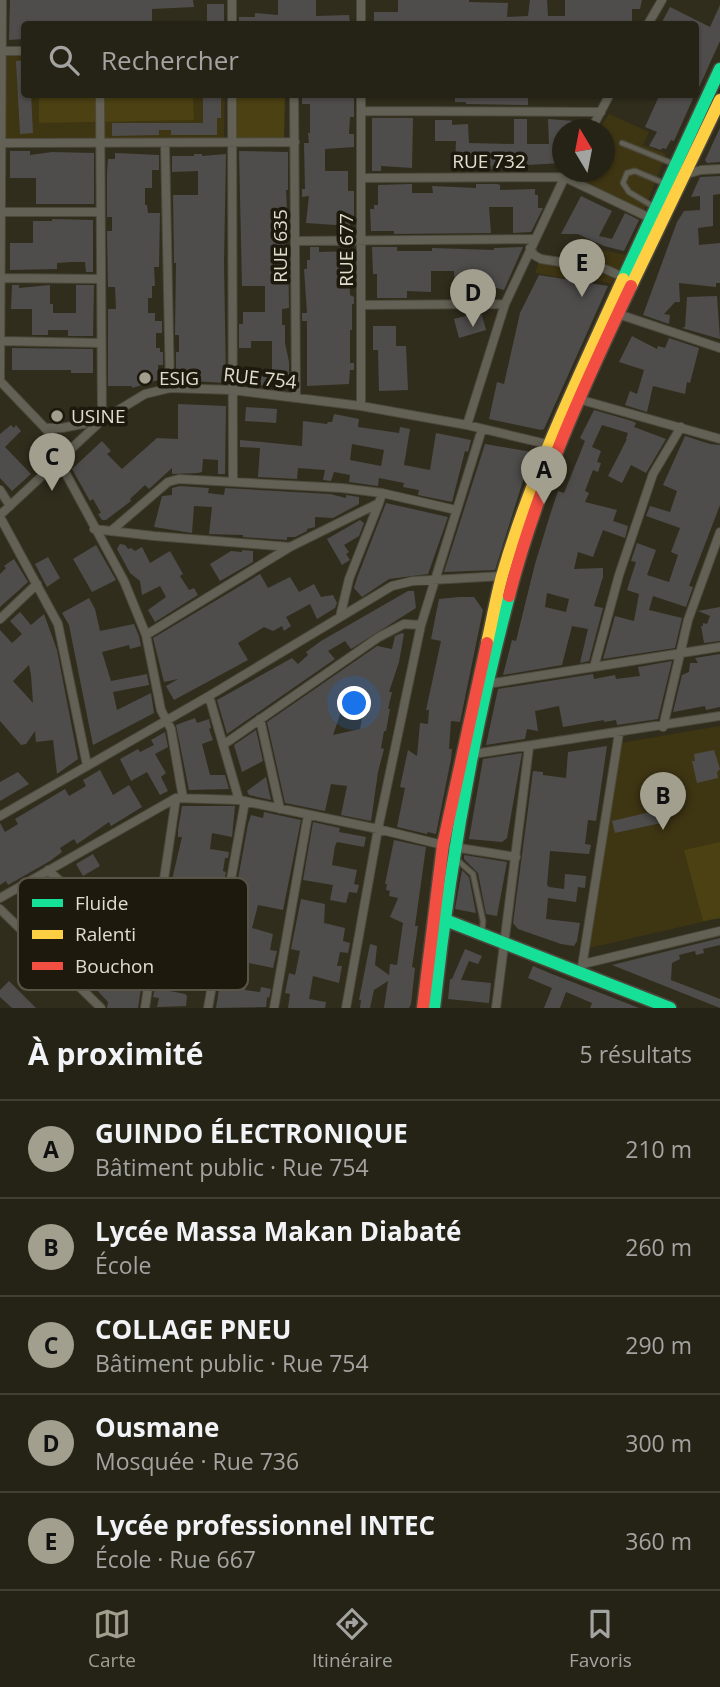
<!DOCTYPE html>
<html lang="fr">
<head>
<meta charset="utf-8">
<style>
  body { margin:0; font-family:"Open Sans",sans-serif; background:#2d2a1f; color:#f1f3f6 }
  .compass { position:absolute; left:552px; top:119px; width:63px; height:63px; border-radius:50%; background:#252216; box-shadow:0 2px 5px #0004; rotate:350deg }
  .you { position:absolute; left:355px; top:704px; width:24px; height:24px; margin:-18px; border:5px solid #fff; border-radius:50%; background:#1a73e8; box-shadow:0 0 0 10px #1a73e833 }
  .badge { display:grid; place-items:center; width:46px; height:46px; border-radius:50%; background:#a39f8f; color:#111; font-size:23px; font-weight:700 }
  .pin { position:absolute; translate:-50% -58px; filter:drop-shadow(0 2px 4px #0008) }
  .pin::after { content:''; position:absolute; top:37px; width:24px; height:21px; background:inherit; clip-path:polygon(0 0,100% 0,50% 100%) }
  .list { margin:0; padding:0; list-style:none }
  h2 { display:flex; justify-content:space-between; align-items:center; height:91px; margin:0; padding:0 28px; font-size:30px }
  h2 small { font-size:23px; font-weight:400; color:#a3a4a1 }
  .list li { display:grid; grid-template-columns:46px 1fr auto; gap:21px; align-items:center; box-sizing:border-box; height:98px; padding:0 28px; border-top:2px solid #423f35 }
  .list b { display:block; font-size:26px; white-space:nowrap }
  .list p { margin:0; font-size:23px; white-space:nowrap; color:#a3a4a1 }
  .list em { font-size:23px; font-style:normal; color:#a3a4a1 }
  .icon { flex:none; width:38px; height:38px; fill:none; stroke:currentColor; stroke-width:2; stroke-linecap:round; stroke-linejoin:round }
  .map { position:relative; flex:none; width:720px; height:1008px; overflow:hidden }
  .search { position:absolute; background:#252216; box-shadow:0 2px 5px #0004; left:21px; right:21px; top:21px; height:77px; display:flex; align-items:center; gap:18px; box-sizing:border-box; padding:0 24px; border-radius:7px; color:#a3a4a1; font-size:26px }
  .sheet { height:581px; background:#252216 }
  nav { display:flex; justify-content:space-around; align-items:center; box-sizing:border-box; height:98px; border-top:2px solid #423f35; background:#252216; font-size:19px; color:#a3a4a1 }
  nav a { display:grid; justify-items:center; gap:4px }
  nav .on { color:#a39f8f }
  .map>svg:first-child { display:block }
</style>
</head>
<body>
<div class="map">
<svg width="720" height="1008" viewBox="0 0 720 1008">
  <rect width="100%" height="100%" fill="#312d1d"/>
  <path fill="#3e3513" d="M 7,52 L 24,52 L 24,94 L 225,95 L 224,140 L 5,140 Z
    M 609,114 L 649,132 L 643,145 L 666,154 L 644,211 L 570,175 L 573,172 L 604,172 L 604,130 L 599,129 Z
    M 576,244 L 626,255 L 611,284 L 588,278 L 586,282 L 535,273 L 542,253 L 568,262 Z
    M 720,726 L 720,918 L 589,948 L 620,743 Z"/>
  <path fill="#4c4112" d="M 39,95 L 193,95 L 194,120 L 39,123 Z
    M 235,95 L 285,95 L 284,139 L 234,138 Z
    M 720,842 L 720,918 L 703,921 L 684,850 Z"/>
  <path fill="#4e4d4b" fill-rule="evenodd" d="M 10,0 L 193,0 L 194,7 L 152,9 L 152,24 L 24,24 L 24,39 L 9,40 Z
    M 278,0 L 316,0 L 316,16 L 349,15 L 350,24 L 296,24 L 296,21 L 274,21 L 274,24 L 239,24 L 239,17 L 255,17 L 255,13 L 278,15 Z
    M 398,0 L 469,0 L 469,2 L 508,3 L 507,17 L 528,16 L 530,0 L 547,0 L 548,16 L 565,16 L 565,0 L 642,0 L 640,9 L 632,9 L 632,24 L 374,24 L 374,12 L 398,12 Z
    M 207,4 L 224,4 L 224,24 L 207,24 Z
    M 720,5 L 720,41 L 696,94 L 696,24 L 661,24 L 670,7 L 710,27 Z
    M 24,60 L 24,94 L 31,94 L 33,133 L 20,134 L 16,61 Z
    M 203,94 L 221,94 L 221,118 L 217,118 L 217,135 L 171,135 L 171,130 L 159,130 L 159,135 L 112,136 L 112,123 L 203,123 Z
    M 302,94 L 325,94 L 326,98 L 354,98 L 354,117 L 350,117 L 349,134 L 354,134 L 354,147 L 325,149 L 325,171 L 348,171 L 348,191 L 354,191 L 354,216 L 350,216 L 350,226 L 306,223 L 309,196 L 302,197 L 302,189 L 305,189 L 304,143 L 309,143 L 308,133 L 310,133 L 310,104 L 302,104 Z
    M 455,94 L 528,94 L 528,105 L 466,104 L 466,102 L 455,102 Z
    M 660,94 L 695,94 L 674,141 L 671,140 L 666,149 L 662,148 L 661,150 L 649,146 L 657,132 L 645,127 Z
    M 372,118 L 413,118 L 412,168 L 381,166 L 381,171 L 372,171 Z
    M 514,119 L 527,119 L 527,144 L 549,144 L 548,119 L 574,121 L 574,130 L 563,130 L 563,163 L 527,165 L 527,167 L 515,169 L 487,169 L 487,165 L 455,165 L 456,141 L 435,141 L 435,120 L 452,120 L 452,125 L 468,124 L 469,143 L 514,144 Z
    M 720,128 L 720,162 L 707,163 L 705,160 Z
    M 10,151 L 30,151 L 30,155 L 52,152 L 94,153 L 94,204 L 36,204 L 36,178 L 10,178 Z
    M 239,151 L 288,152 L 288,190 L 286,190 L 288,231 L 286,231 L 286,245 L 288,245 L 289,308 L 282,309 L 282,325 L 285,325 L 285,343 L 289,362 L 289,387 L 239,384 L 239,375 L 272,377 L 272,341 L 251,341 L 251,348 L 239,348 L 239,324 L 243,324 L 243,312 L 265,312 L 265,286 L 242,286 Z
    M 115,153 L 159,155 L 159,170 L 152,170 L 152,188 L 145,188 L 145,205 L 147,205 L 148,213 L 160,213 L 159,267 L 154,267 L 155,286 L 152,286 L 152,298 L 148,298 L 148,313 L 155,313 L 155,321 L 162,321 L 162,333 L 156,333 L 156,348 L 160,348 L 160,352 L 163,352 L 163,365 L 158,365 L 158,380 L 132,388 L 132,386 L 108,386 L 108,309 L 116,309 L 115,287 L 108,287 L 107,231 L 112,231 L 112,217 L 107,217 L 107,173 L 108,159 L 115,159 Z
    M 194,154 L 202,154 L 202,156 L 226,154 L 224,262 L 226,383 L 176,380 L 176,352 L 179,352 L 179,335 L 175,335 L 176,263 L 174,263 L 173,195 L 198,195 L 198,171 L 172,172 L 172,156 L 194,156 Z
    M 720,176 L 720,194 L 713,195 L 713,226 L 698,228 L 699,245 L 720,243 L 720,283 L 716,283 L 716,287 L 679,283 L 680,302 L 675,302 L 664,314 L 670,315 L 669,324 L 643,315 L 677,222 L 684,211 L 700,210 L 700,196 L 691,197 L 700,177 Z
    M 412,184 L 412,193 L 433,193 L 432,186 L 476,188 L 476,184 L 497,184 L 500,185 L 500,190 L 535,189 L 535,195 L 538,195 L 538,208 L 543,208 L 531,232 L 513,233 L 513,207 L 489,207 L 491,233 L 394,234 L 394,231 L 371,231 L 370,209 L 374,209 L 374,205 L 378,205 L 378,185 Z
    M 581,196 L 612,211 L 599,236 L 612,239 L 625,213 L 639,220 L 624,251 L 604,246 L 578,234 L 561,234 Z
    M 52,219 L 93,220 L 93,272 L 86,272 L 85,262 L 72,262 L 57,263 L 57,269 L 10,270 L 10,243 L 33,243 L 33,221 L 52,221 Z
    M 310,247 L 319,247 L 319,252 L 354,251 L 354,264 L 349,264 L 350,295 L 354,297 L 354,304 L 352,304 L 352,330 L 350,330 L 350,363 L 354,363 L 354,370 L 350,370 L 349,384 L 307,386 L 307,321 L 302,321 L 302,313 L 307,313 L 304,269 L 307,269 L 307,260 L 310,260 Z
    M 372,247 L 397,247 L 397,251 L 432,251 L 432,248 L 494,250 L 494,248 L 523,247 L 504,290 L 497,288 L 485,289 L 485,298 L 474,298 L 474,290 L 455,291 L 454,271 L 431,271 L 431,292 L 407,291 L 407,298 L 377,298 L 377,274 L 373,274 Z
    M 539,275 L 608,286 L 544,429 L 541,430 L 489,419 L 497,382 L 504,384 L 520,313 Z
    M 12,285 L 19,285 L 19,288 L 50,285 L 50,304 L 53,304 L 53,313 L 76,313 L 76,285 L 94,285 L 93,336 L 68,336 L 68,330 L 48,330 L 48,335 L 32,335 L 32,309 L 11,309 Z
    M 717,296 L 720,339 L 682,328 L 685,327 L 687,297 Z
    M 481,312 L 486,330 L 459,338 L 454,319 Z
    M 373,326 L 396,326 L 396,346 L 406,346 L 408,390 L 379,391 L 378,350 L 373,350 Z
    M 632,336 L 657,349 L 658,346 L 665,348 L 669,338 L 699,348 L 690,383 L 687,382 L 685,394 L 653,386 L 647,412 L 625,405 L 630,391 L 637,394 L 644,370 L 619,362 Z
    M 12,348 L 93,349 L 93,373 L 71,373 L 71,370 L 12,370 Z
    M 178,404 L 226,406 L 225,474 L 218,474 L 218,460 L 203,459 L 202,472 L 198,473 L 172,474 L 172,468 L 149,489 L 145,485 L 130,499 L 131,501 L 106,520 L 102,520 L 98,514 L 101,513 L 93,499 L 90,501 L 72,469 L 102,441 L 111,451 L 107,454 L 122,469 L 157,438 L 178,439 Z
    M 246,407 L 277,409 L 276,423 L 245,421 Z
    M 594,410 L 632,421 L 636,423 L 634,427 L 666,439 L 646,473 L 631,465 L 622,483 L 608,476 L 627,439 L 626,439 L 628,433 L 602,425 L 592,447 L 601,451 L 597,462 L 601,463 L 598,472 L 593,470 L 585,491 L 589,493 L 585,502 L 617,510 L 613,521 L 628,526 L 625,538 L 603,530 L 593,557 L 578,552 L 574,569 L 603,568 L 603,577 L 594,606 L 603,608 L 589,661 L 580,663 L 588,629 L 572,626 L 562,665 L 503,675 L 512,640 L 516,641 L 535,564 L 550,515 L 558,491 L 564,493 L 585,441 L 580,438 ZM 547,593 L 569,599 L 566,612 L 545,607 Z
    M 334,414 L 359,419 L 358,427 L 399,433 L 400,427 L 410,429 L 404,465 L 430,470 L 436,433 L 471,440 L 468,452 L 465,451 L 452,502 L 418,495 L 419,490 L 403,487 L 404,483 L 379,478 L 378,486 L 349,482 L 350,475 L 334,472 L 331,481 L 323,480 L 325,470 L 298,468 L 297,479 L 258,477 L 260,448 L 240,447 L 240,440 L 302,446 L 303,421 L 327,424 L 328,422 L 332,422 ZM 352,444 L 384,450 L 381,466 L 350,460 Z
    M 11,425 L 14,428 L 16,425 L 21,431 L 5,447 L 31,474 L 12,491 L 0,478 L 0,434 Z
    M 685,436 L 710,444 L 720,445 L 720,505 L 689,586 L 693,587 L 686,607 L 653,596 L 649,610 L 682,618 L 675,648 L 603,659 L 615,616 L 634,621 L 639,594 L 627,590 L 636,562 L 631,561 L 637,543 L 656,550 L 647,575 L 669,582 L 678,555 L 671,552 L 680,528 L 646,516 L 650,506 L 670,512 L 677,491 L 663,485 Z
    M 39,441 L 53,455 L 43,464 L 30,450 Z
    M 485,444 L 532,452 L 495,570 L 444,572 Z
    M 180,486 L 209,488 L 208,493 L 224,495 L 225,488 L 330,494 L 346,498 L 346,495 L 359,497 L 359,504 L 333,518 L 315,517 L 315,527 L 307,529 L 307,531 L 295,537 L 287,537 L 287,540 L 243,537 L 243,535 L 209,534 L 212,507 L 194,506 L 192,533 L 154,527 L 162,496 L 172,495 L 172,488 Z
    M 386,503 L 448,517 L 428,574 L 389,579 L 362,597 L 354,588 L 357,578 Z
    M 360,520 L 364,523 L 359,536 L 344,545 L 349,552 L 346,554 L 350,560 L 342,565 L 327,539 Z
    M 120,544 L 125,545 L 128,549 L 131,548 L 135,551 L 142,547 L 150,563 L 170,551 L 183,574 L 180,576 L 189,590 L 194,588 L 198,595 L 155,622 L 148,610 L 166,597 L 160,586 L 142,595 L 140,581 L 130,573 L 117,549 Z
    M 96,545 L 116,580 L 92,592 L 73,559 Z
    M 242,550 L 253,551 L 253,562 L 220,581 L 210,564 L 231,551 L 242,552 Z
    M 48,557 L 60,578 L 47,587 L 35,564 Z
    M 14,559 L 28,582 L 0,607 L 0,574 L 6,568 L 4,566 Z
    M 260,574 L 268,588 L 290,577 L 299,592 L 314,584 L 321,597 L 333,595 L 337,603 L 335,608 L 317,619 L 310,604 L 286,617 L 291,626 L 284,631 L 282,626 L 273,631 L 264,627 L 238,643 L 248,660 L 174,700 L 166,686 L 178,679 L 164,682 L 153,638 Z
    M 408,591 L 414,591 L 416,608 L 351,649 L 345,641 L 328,651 L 335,659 L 227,734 L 217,700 L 292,658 L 298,664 L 308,655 L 306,652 L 321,641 Z
    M 459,597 L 474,597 L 483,610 L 460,722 L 451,721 L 449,749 L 452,749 L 451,759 L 436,834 L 428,832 L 427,834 L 397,827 L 405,788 L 400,787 L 408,750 L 417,756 L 420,723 L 428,724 L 429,710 L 426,710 L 441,641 L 431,639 L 439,599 Z
    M 89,598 L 95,609 L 100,631 L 134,624 L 139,636 L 141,646 L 130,649 L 129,645 L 102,652 L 111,681 L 147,674 L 149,685 L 113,692 L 117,710 L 151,693 L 154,713 L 93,745 L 69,625 L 62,613 Z
    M 720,607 L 720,641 L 704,643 L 701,626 L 703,626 L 703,623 L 707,624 L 710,616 L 698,611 Z
    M 20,612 L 31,625 L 44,614 L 57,650 L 78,759 L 57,774 L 53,740 L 36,742 L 35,731 L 26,744 L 21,745 L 0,721 L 0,630 L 12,643 L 22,634 L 10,621 ZM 29,665 L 31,675 L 33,703 L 13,681 Z
    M 402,633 L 404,634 L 399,662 L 389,692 L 392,692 L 388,709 L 390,709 L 386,731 L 384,731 L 381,748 L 384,749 L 378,772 L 371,821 L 341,815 L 347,786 L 331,784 L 325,811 L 285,803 L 267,722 L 377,646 L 392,649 L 395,636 ZM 342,709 L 363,713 L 360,729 L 333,735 Z
    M 720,654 L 720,707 L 706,710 L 705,706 L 673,712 L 682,675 L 689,672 L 690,663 L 698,663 L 695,658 Z
    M 672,661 L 658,719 L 617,725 L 616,720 L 604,722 L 604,720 L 563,727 L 559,706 L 535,711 L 538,731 L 527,729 L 525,739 L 486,745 L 498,689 L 593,674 L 594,679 L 615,675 L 616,679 L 640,676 L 638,667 Z
    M 195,718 L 197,723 L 209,719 L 211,728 L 209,729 L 213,740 L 202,744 L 210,775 L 225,775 L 229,789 L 189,790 L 176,725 Z
    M 256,730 L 263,761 L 242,772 L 234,745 Z
    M 165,732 L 168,747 L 155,754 L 166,773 L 161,777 L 168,791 L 160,795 L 147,772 L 131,781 L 120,759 L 138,749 L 140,752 L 154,745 L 151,740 Z
    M 607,746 L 596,821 L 588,820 L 585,844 L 591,845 L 589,854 L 550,851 L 547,885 L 549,887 L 564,889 L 565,874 L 586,876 L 585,888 L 578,887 L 576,902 L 548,898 L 546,919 L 580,923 L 577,941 L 574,946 L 561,944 L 518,929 L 513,923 L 533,771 L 543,772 L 543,775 L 566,778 L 568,752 Z
    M 714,750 L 720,769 L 717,772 L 718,778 L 697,783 L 692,761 L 695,761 L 694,754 Z
    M 522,753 L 507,838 L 502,842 L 469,839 L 483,759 Z
    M 100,770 L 113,795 L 129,785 L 142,807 L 111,826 L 109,822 L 77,844 L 74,839 L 60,848 L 62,852 L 50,861 L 8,885 L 6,881 L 0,885 L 0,823 L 5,832 L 18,824 L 15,819 L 65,789 L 69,796 L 86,786 L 83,780 Z
    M 18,772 L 29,784 L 0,801 L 0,782 Z
    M 266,777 L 271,800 L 249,795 L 247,791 Z
    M 182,806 L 235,806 L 232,837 L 212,833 L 210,849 L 229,852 L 228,858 L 225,858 L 223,871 L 226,872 L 220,902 L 217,902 L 214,918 L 217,919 L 207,976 L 197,974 L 197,971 L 162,967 L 163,962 L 161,962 L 170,909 L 167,909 L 168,899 L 175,900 L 177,885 L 171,884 L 182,837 L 178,837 L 178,830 Z
    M 663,809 L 666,822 L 615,833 L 612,821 Z
    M 264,812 L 301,820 L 283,910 L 258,905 L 252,928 L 273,934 L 270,950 L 277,951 L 273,968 L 249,963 L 248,969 L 246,969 L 243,986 L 246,986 L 245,990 L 260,992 L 261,987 L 271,989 L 269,998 L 267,997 L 266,1007 L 216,1008 L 226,946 L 231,947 L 236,922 L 233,922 L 238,902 L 234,901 L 248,824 L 251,815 L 263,818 Z
    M 313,822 L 340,828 L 339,832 L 366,837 L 364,847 L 337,842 L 335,846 L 332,865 L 357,870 L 354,884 L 359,885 L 357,893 L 349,892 L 346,903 L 330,900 L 333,885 L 303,880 Z
    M 394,840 L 426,847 L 415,926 L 418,926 L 412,967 L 415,968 L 411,1004 L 409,1008 L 384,1008 L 388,981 L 374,990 L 370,1008 L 360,1008 L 361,1000 L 359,1000 L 370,944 L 377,946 L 375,965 L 389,975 L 390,964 L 397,965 L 403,923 L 390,917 L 398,898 L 389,896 L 390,891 L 386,890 L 387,884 L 385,884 Z
    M 93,854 L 100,866 L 83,876 L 76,864 Z
    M 464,855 L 507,862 L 497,916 L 486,914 L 478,873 L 464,859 Z
    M 462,870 L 469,877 L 476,913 L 455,909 Z
    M 46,880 L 53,887 L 51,888 L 74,911 L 77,908 L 90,918 L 84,924 L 95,934 L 97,932 L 106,941 L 109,938 L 117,945 L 114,948 L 135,966 L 127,976 L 138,988 L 141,988 L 138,1008 L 107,1008 L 108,1002 L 94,987 L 92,990 L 86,984 L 88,982 L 78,972 L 76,974 L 23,922 L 30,915 L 32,917 L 42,907 L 31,896 Z
    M 301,899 L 325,904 L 324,923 L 345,928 L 343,941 L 350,943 L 348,953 L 340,952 L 337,966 L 342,966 L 339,983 L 313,976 L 309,999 L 326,1002 L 325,1008 L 288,1008 L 290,994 L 285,993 L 289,973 L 295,975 L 300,951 L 291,949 Z
    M 720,938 L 720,945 L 703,949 L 704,953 L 696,955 L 695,951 L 679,955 L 680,959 L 672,963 L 671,980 L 720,999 L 720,1008 L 612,965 Z
    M 465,949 L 482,956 L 478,964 L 469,961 L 461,980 L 491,983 L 489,1003 L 448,999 L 450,979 L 452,979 Z
    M 533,966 L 552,974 L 639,1008 L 590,1008 L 592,1003 L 566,992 L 560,1008 L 544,1008 L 552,988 L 528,978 Z
    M 9,981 L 36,1008 L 12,1008 L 0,997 L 0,990 Z
    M 155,988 L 185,994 L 187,996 L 186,1006 L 157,1007 L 159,998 L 153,997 Z"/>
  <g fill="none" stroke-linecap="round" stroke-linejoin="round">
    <defs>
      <path id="lane" d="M 622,143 L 674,164
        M 654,207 L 629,192 L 623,183 L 627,173 L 635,171 L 666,184
        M 456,859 L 473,874 L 483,921 L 482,933"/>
      <path id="street" d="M 232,0 L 232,24
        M 361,0 L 361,24
        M 648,24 L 662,0
        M 3,51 L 24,51
        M 232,94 L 233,482
        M 294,94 L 296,397
        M 361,94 L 361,406
        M 361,111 L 601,112
        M 591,130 L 610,94
        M 2,143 L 295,142
        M 165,143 L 170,388
        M 683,175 L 701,170 L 720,169
        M 361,178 L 564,177 L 650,218
        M 1,212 L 100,212
        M 295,241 L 533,239
        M 530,248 L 534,255 L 541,259 L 605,269 L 623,277
        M 1,278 L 101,279
        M 361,305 L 505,304
        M 618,314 L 720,348
        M 1,341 L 101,343
        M 0,381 L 2,0
        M 0,381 L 68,452
        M 578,399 L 720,439
        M 467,425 L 505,304 L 567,172
        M 45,428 L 62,428 L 102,420 L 100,94
        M 59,461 L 124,581 L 146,635 L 161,710 L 171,729 L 183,798
        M 0,490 L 10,506
        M 0,515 L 102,420 L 145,394 L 170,388 L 233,390 L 361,406 L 467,425 L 555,446
        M 0,517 L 58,624 L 87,765
        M 94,529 L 154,536 L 290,547 L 379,503 L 382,493 L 456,510
        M 111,531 L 168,482 L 179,479 L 342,488 L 382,493
        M 340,617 L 349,579 L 379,503
        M 0,619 L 37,584
        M 146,635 L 290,547
        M 594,667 L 619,575 L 653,474 L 681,427
        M 487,684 L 720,647
        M 209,696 L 239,800
        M 260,719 L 280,809
        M 663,727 L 688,620 L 720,532
        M 223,745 L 379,637 L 404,624 L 421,625
        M 467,755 L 720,716
        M 0,816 L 209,696 L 392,586 L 413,581 L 503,576
        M 453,847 L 516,857
        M 48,870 L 152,966
        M 0,898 L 176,798 L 239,800 L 378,829 L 443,845
        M 0,909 L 101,1008
        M 583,964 L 720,931
        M 581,973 L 619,733
        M 145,1008 L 176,798
        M 208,1008 L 245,801
        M 274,1008 L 308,815
        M 346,1008 L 378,829 L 421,625 L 482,429
        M 496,1008 L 529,747"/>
      <path id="fast" d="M 623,279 L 720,69
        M 435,916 L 670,1008
        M 434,1008 C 449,869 473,731 509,596"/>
      <path id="slow" d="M 631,286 L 720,100
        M 487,643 C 492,621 496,598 502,576 C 531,475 580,374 623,279"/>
      <path id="jam" d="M 509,596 C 537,487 583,387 631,286
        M 423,1008 L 443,845 L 487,643"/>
    </defs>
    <use href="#lane" stroke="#4c493c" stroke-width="7"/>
    <use href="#street" stroke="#4c493c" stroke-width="10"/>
    <use href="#fast" stroke="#4c493c" stroke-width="15"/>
    <use href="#slow" stroke="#4c493c" stroke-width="15"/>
    <use href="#jam" stroke="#4c493c" stroke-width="15"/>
    <use href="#lane" stroke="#636155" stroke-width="4.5"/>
    <use href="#street" stroke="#636155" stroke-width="8"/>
    <use href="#fast" stroke="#16e098" stroke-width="12"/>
    <use href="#slow" stroke="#ffcf43" stroke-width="12"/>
    <use href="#jam" stroke="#f24e42" stroke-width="12"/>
  </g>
  <g fill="#a39f8f" stroke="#1d190d" stroke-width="2.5">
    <circle cx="145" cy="378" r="7"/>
    <circle cx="57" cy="416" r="7"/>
  </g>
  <g text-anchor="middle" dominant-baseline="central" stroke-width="7" stroke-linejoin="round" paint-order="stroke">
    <g font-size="19" fill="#e1ddcc" stroke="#1d190d">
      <text x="489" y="161">RUE 732</text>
      <text transform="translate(280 246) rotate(-90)">RUE 635</text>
      <text transform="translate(346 250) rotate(-90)">RUE 677</text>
      <text transform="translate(260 378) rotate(6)">RUE 754</text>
    </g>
    <g font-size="19" fill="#e1ddcc" stroke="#1d190d" text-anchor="start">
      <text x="159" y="378">ESIG</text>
      <text x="71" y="416">USINE</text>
    </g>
  </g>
  <rect x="18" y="878" width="230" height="112" rx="10" fill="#1d190d" stroke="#585446" stroke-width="2"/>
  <rect x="32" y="899" width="31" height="8" fill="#16e098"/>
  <rect x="32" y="930" width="31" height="9" fill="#ffcf43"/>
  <rect x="32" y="962" width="31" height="8" fill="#f24e42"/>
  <g font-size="19" fill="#e1ddcc">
    <text x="75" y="910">Fluide</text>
    <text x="75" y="941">Ralenti</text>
    <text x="75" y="973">Bouchon</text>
  </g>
</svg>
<svg class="compass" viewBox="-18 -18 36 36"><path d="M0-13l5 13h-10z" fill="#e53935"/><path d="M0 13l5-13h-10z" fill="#a3a4a1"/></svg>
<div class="you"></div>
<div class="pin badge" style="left:544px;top:504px">A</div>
<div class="pin badge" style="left:663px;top:830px">B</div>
<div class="pin badge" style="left:52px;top:491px">C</div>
<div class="pin badge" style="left:473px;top:327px">D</div>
<div class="pin badge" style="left:582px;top:297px">E</div>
<div class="search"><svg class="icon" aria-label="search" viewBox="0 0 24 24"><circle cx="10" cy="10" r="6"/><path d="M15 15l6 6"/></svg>Rechercher</div>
</div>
<section class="sheet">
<h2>À proximité<small>5 résultats</small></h2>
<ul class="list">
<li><span class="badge">A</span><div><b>GUINDO ÉLECTRONIQUE</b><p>Bâtiment public · Rue 754</p></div><em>210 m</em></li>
<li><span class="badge">B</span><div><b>Lycée Massa Makan Diabaté</b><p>École</p></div><em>260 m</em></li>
<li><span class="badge">C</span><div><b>COLLAGE PNEU</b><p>Bâtiment public · Rue 754</p></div><em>290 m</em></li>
<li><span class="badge">D</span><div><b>Ousmane</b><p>Mosquée · Rue 736</p></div><em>300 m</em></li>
<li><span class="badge">E</span><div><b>Lycée professionnel INTEC</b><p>École · Rue 667</p></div><em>360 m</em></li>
</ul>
</section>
<nav>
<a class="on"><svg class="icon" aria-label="map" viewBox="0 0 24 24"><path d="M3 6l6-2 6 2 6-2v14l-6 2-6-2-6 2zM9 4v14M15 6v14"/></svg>Carte</a>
<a><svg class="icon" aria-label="directions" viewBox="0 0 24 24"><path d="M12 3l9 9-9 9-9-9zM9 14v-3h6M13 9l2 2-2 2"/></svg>Itinéraire</a>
<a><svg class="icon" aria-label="saved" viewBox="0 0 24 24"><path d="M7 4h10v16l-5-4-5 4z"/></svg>Favoris</a>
</nav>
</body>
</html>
